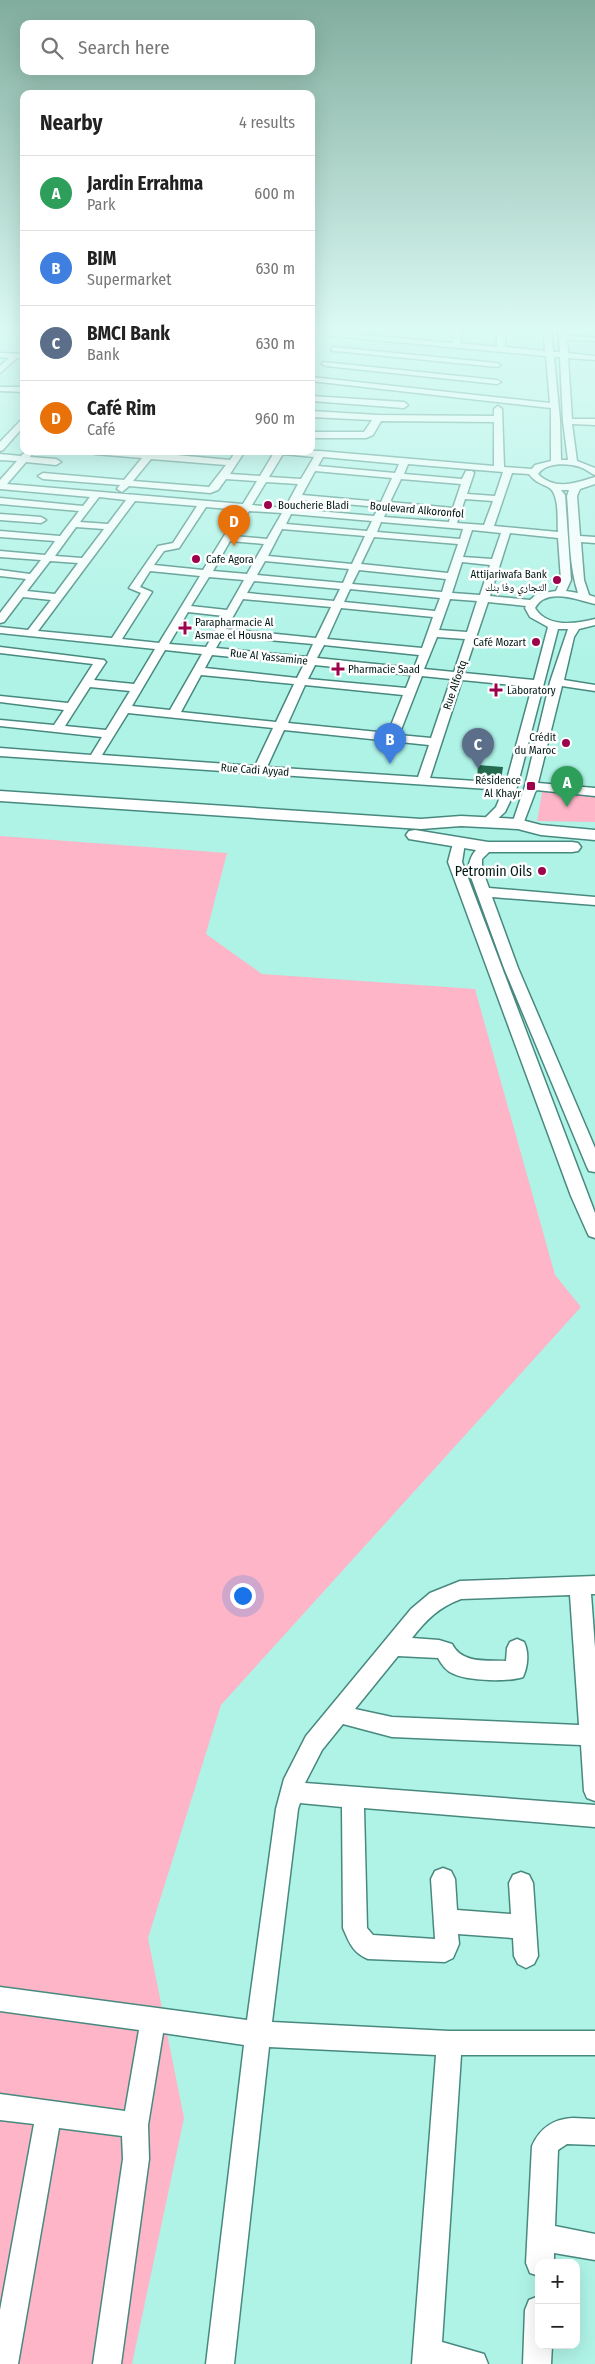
<!DOCTYPE html>
<html lang="en">
<head>
<meta charset="utf-8">
<style>
  body { margin:0; font-family:"Fira Sans Condensed","Noto Naskh Arabic",sans-serif; background:#f6f6f6; color:#222 }
  .controls { position:absolute; right:15px; bottom:15px; display:grid; overflow:hidden; border-radius:10px; box-shadow:0 5px 20px #0002 }
  .controls button { width:45px; height:45px; display:grid; place-items:center; padding:0; border:0; border-bottom:1px solid #e0e0e0; background:#fff; color:#222; font:25px sans-serif }
  .you { position:absolute; left:242px; top:1595px; width:18px; height:18px; margin:-12px; border:4px solid #fff; border-radius:50%; background:#1a73e8; box-shadow:0 0 0 8px #1a73e833 }
  .badge { display:grid; place-items:center; width:32px; height:32px; border-radius:50%; background:#0b8043; color:#fff; font-size:16px; font-weight:700 }
  .pin { position:absolute; translate:-50% -41px; filter:drop-shadow(0 1px 2px #0008) }
  .pin::after { content:''; position:absolute; top:26px; width:18px; height:15px; background:inherit; clip-path:polygon(0 0,100% 0,50% 100%) }
  .list { margin:0; padding:0; list-style:none }
  h2 { display:flex; justify-content:space-between; align-items:center; height:65px; margin:0; padding:0 20px; font-size:21px }
  h2 small { font-size:16px; font-weight:400; color:#767676 }
  .list li { display:grid; grid-template-columns:32px 1fr auto; gap:15px; align-items:center; box-sizing:border-box; height:75px; padding:0 20px; border-top:1px solid #e0e0e0 }
  .list b { display:block; font-size:19px; white-space:nowrap }
  .list p { margin:0; font-size:16px; white-space:nowrap; color:#767676 }
  .list em { font-size:16px; font-style:normal; color:#767676 }
  .icon { flex:none; width:28px; height:28px; fill:none; stroke:currentColor; stroke-width:2; stroke-linecap:round; stroke-linejoin:round }
  .map { position:relative; flex:none; width:595px; height:2364px; overflow:hidden }
  .search { position:absolute; background:#fff; box-shadow:0 5px 20px #0002; left:20px; top:20px; width:295px; height:55px; display:flex; align-items:center; gap:12px; box-sizing:border-box; padding:0 18px; border-radius:10px; color:#767676; font-size:19px }
  .panel { position:absolute; background:#fff; box-shadow:0 5px 20px #0002; left:20px; top:90px; width:295px; height:365px; border-radius:10px }
  .map>svg:first-child { display:block }
</style>
</head>
<body>
<div class="map">
<svg width="595" height="2364" viewBox="0 0 595 2364">
  <rect width="100%" height="100%" fill="#aff3e7"/>
  <path fill="#fdb5c7" d="M 543,788 L 595,793 L 595,822 L 537,821 Z
    M 0,836 L 227,853 L 206,934 L 262,974 L 475,989 L 555,1275 L 581,1307 L 221,1705 L 148,1938 L 184,2118 L 132,2364 L 0,2364 Z"/>
  <path fill="#246b4e" d="M 478,765 L 503,767 L 501,780 L 477,779 Z"/>
  <g fill="none" stroke-linecap="round" stroke-linejoin="round">
    <defs>
      <path id="street" d="M 0,326 L 10,326 L 0,331 Z
        M 455,326 L 463,326 L 460,343 L 497,347 L 497,326 L 505,326 L 505,347 L 545,351 L 543,326 L 551,326 L 553,352 L 560,352 L 558,326 L 566,326 L 566,336 L 595,337 L 595,341 L 567,340 L 568,353 L 595,356 L 595,360 L 568,358 L 572,419 L 595,419 L 595,425 L 572,424 L 577,461 L 595,468 L 595,475 C 590,473 586,469 580,467 C 568,463 546,462 538,474 C 555,491 576,483 595,477 L 595,484 L 580,489 L 577,496 L 580,536 L 595,537 L 595,543 L 581,542 L 584,580 L 589,595 L 595,597 L 595,604 C 577,600 547,587 535,608 C 547,628 576,624 595,619 L 595,625 L 579,629 L 574,637 L 564,680 L 595,685 L 595,691 L 562,686 L 538,783 L 595,788 L 595,796 L 536,790 L 522,827 L 514,827 L 512,824 L 525,786 L 550,682 L 568,629 L 558,629 L 517,787 L 505,812 L 491,825 L 487,826 L 481,822 L 496,807 L 503,790 L 0,756 L 0,748 L 91,755 L 102,737 L 0,726 L 0,720 L 54,725 L 64,710 L 0,702 L 0,696 L 68,703 L 93,664 L 0,653 L 0,647 L 104,660 L 106,662 L 94,680 L 134,684 L 155,649 L 0,633 L 0,627 L 28,630 L 51,600 L 23,597 L 4,622 L 0,623 L 0,613 L 26,579 L 0,576 L 0,570 L 30,574 L 41,560 L 0,557 L 0,551 L 45,555 L 55,541 L 0,537 L 0,531 L 60,536 L 79,511 L 0,504 L 0,498 L 83,506 L 90,497 L 0,489 L 0,480 L 17,461 L 0,460 L 0,454 L 21,456 L 26,451 L 34,451 L 30,457 L 56,459 L 61,462 L 56,465 L 26,462 L 7,484 L 243,504 L 257,481 L 226,479 L 218,490 L 210,493 L 129,486 L 122,492 L 117,489 L 120,485 L 43,479 L 38,476 L 43,473 L 124,480 L 142,458 L 95,454 L 91,451 L 156,451 L 155,453 L 230,460 L 236,451 L 245,451 L 230,474 L 260,476 L 275,451 L 320,451 L 494,466 L 494,422 L 381,421 L 373,435 L 366,438 L 311,438 L 311,432 L 364,432 L 372,420 L 311,417 L 311,411 L 378,415 L 494,416 L 494,409 L 498,406 L 502,409 L 504,467 L 532,469 L 535,465 L 551,461 L 551,408 L 311,381 L 311,377 L 550,403 L 546,356 L 311,334 L 311,330 L 452,343 ZM 554,357 L 560,357 L 563,421 L 568,460 L 561,460 L 560,420 ZM 283,454 L 314,457 L 301,479 L 269,477 ZM 323,457 L 399,464 L 395,473 L 318,466 ZM 151,459 L 226,465 L 209,487 L 133,481 ZM 408,464 L 503,472 L 495,496 L 467,494 L 474,473 L 472,471 L 466,471 L 462,479 L 404,474 ZM 315,471 L 392,478 L 381,502 L 302,495 ZM 512,473 L 529,474 C 535,482 540,483 548,487 C 560,493 557,520 558,532 L 494,526 ZM 401,479 L 461,484 L 453,508 L 390,502 ZM 266,482 L 298,484 L 285,508 L 252,505 ZM 561,490 L 569,490 L 567,496 C 570,528 568,562 578,593 L 566,591 L 571,580 L 565,495 ZM 99,497 L 126,500 L 108,524 L 80,522 ZM 465,499 L 493,501 L 484,525 L 457,523 ZM 299,500 L 379,507 L 374,516 L 294,509 ZM 135,501 L 197,506 L 173,543 L 158,546 L 129,588 L 141,593 L 112,638 L 38,631 ZM 206,507 L 240,510 L 203,570 L 154,565 L 164,551 L 179,548 ZM 388,508 L 451,513 L 449,522 L 384,517 ZM 249,511 L 282,513 L 267,539 L 234,536 ZM 291,514 L 372,521 L 367,531 L 286,524 ZM 381,522 L 463,529 L 460,539 L 377,532 ZM 76,527 L 104,529 L 82,558 L 55,556 ZM 282,529 L 365,536 L 352,564 L 268,556 ZM 472,530 L 501,533 L 492,559 L 463,557 ZM 510,533 L 558,538 L 561,580 L 556,591 L 537,594 L 530,600 L 490,596 ZM 374,537 L 458,544 L 448,573 L 361,564 ZM 230,541 L 264,544 L 247,574 L 213,571 ZM 50,561 L 78,563 L 55,594 L 27,591 ZM 265,561 L 349,569 L 343,583 L 257,575 ZM 462,562 L 490,565 L 480,595 L 452,593 ZM 359,570 L 446,579 L 442,592 L 352,584 ZM 150,571 L 200,576 L 159,643 L 122,639 L 152,592 L 140,587 ZM 209,577 L 244,580 L 227,610 L 191,606 ZM 254,581 L 340,589 L 334,601 L 247,593 ZM 350,589 L 440,598 L 435,611 L 344,602 ZM 243,599 L 331,607 L 316,638 L 226,629 ZM 450,599 L 477,601 L 467,632 L 439,630 ZM 488,602 L 526,606 L 525,608 L 530,617 L 548,627 L 534,680 L 464,673 ZM 341,608 L 433,617 L 422,648 L 327,639 ZM 188,612 L 224,616 L 206,647 L 169,644 ZM 223,636 L 313,644 L 307,657 L 216,648 ZM 437,637 L 465,639 L 454,672 L 424,669 ZM 324,645 L 419,655 L 414,668 L 317,658 ZM 165,650 L 202,654 L 170,710 L 132,706 ZM 212,655 L 304,664 L 297,678 L 205,668 ZM 315,665 L 411,675 L 406,688 L 308,679 ZM 201,675 L 294,684 L 276,722 L 181,712 ZM 422,676 L 451,679 L 431,738 L 399,735 ZM 462,680 L 532,687 L 506,783 L 430,778 ZM 305,685 L 403,695 L 388,733 L 288,723 ZM 90,687 L 130,691 L 106,730 L 65,726 ZM 128,713 L 273,728 L 255,766 L 102,755 ZM 284,730 L 429,745 L 418,777 L 267,767 Z
        M 332,347 L 497,363 L 501,365 L 497,367 L 335,351 L 332,351 Z
        M 0,353 L 24,354 L 24,358 L 17,358 L 0,373 L 0,366 L 9,358 L 0,357 Z
        M 323,362 L 497,380 L 501,382 L 497,384 L 326,366 L 322,364 Z
        M 0,387 L 24,387 L 24,392 L 0,391 Z
        M 311,396 L 404,402 L 408,405 L 404,408 L 311,401 Z
        M 24,417 L 24,426 L 3,450 L 0,451 L 0,442 Z
        M 0,514 L 41,517 L 46,520 L 41,523 L 0,520 Z
        M 459,839 L 465,843 L 462,862 L 595,1213 L 595,1238 L 589,1236 L 587,1232 L 571,1196 L 448,862 L 453,843 Z
        M 488,843 L 494,847 L 482,859 L 482,869 L 489,888 L 595,897 L 595,905 L 492,897 L 518,968 L 595,1148 L 595,1172 L 589,1171 L 587,1167 L 504,968 L 468,869 C 470,857 475,846 488,843 Z
        M 595,1576 L 595,1594 L 591,1594 L 595,1648 L 595,1801 L 587,1798 L 584,1791 L 581,1745 L 392,1737 L 343,1724 L 322,1750 L 305,1783 L 595,1805 L 595,1827 L 364,1808 L 367,1928 L 373,1935 L 435,1939 L 431,1879 L 435,1871 L 443,1868 L 451,1871 L 455,1879 L 457,1910 L 511,1914 L 509,1883 L 513,1875 L 521,1872 L 529,1875 L 533,1883 L 538,1956 L 534,1964 L 526,1968 L 518,1964 L 514,1956 L 513,1938 L 458,1934 L 459,1944 L 453,1958 L 445,1962 L 368,1959 C 353,1953 349,1942 343,1928 L 342,1807 L 300,1803 L 298,1809 L 272,2022 L 449,2031 L 595,2031 L 595,2055 L 461,2055 L 442,2342 L 484,2354 L 488,2364 L 412,2364 L 436,2055 L 269,2047 L 234,2364 L 206,2364 L 244,2045 L 163,2033 L 148,2125 L 149,2159 L 121,2364 L 93,2364 L 123,2159 L 122,2136 L 59,2128 L 18,2364 L 0,2364 L 0,2310 L 34,2124 L 0,2120 L 0,2094 L 125,2111 L 139,2030 L 0,2011 L 0,1987 L 247,2020 L 276,1809 L 284,1779 L 306,1736 L 411,1609 L 430,1593 L 460,1581 ZM 570,1595 L 579,1725 L 392,1717 L 355,1709 L 398,1656 L 438,1658 C 442,1665 446,1671 454,1674 C 468,1681 509,1682 523,1677 C 528,1666 529,1652 524,1642 L 517,1639 L 510,1642 L 507,1648 L 506,1661 C 487,1660 462,1664 452,1644 L 439,1640 L 412,1638 C 426,1620 439,1607 461,1599 Z
        M 573,2118 L 595,2119 L 595,2145 L 567,2144 L 558,2150 L 555,2226 L 595,2234 L 595,2260 L 554,2253 L 554,2263 L 539,2263 L 539,2276 L 530,2273 L 526,2263 L 532,2146 C 540,2128 553,2119 573,2118 Z
        M 539,2296 L 539,2345 L 552,2345 L 551,2364 L 523,2364 L 525,2310 L 529,2300 Z"/>
      <path id="secondary" d="M 0,791 L 421,819 L 461,816 L 518,819 L 541,825 L 595,830 L 595,840 L 541,835 L 518,829 L 461,826 L 421,829 L 0,801 Z
        M 415,830 L 488,842 L 572,842 L 578,843 L 581,847 L 578,851 L 572,852 L 488,852 L 409,839 L 406,835 L 409,831 Z"/>
    </defs>
    <use href="#street" stroke="#48897f" stroke-width="3"/>
    <use href="#secondary" stroke="#48897f" stroke-width="3"/>
    <use href="#street" fill="#fff" fill-rule="evenodd"/>
    <use href="#secondary" fill="#fff" fill-rule="evenodd"/>
  </g>
  <linearGradient id="sky" x2="0" y2="1"><stop stop-color="#81ad9e"/><stop offset="0.5" stop-color="#dbfaf4"/><stop offset="1" stop-color="#dbfaf4" stop-opacity="0"/></linearGradient>
  <rect width="595" height="657" fill="url(#sky)"/>
  <g fill="#9d034d" stroke="#fff" stroke-width="2">
    <circle cx="268" cy="505" r="5"/>
    <circle cx="196" cy="559" r="5"/>
    <circle cx="557" cy="580" r="5"/>
    <path d="M182.5 620.5h5v5h5v5h-5v5h-5v-5h-5v-5h5z"/>
    <circle cx="536" cy="642" r="5"/>
    <path d="M335.5 661.5h5v5h5v5h-5v5h-5v-5h-5v-5h5z"/>
    <path d="M493.5 682.5h5v5h5v5h-5v5h-5v-5h-5v-5h5z"/>
    <circle cx="566" cy="743" r="5"/>
    <rect x="526" y="781" width="10" height="10" rx="2.5"/>
    <circle cx="542" cy="871" r="5"/>
  </g>
  <g text-anchor="middle" dominant-baseline="central" stroke-width="5" stroke-linejoin="round" paint-order="stroke">
    <g font-size="11" fill="#001814" stroke="#fff" text-anchor="start">
      <text x="278" y="505">Boucherie Bladi</text>
      <text x="206" y="559">Cafe Agora</text>
      <text x="547" y="574" text-anchor="end">Attijariwafa Bank<tspan x="547" dy="13">التجاري وفا بنك</tspan></text>
      <text x="195" y="622">Parapharmacie Al<tspan x="195" dy="13">Asmae el Housna</tspan></text>
      <text x="526" y="642" text-anchor="end">Café Mozart</text>
      <text x="348" y="669">Pharmacie Saad</text>
      <text x="507" y="690">Laboratory</text>
      <text x="556" y="737" text-anchor="end">Crédit<tspan x="556" dy="13">du Maroc</tspan></text>
      <text x="521" y="780" text-anchor="end">Résidence<tspan x="521" dy="13">Al Khayr</tspan></text>
    </g>
    <g font-size="11" fill="#001814" stroke="#fff">
      <text transform="translate(417 510) rotate(5)">Boulevard Alkoronfol</text>
      <text transform="translate(269 657) rotate(6)">Rue Al Yassamine</text>
      <text transform="translate(455 685) rotate(-71)">Rue Alfostq</text>
      <text transform="translate(255 770) rotate(4)">Rue Cadi Ayyad</text>
    </g>
    <g font-size="14" fill="#001814" stroke="#fff" text-anchor="end">
      <text x="532" y="871">Petromin Oils</text>
    </g>
  </g>
</svg>
<div class="controls">
<button>+</button>
<button>−</button>
</div>
<div class="you"></div>
<div class="pin badge" style="left:567px;top:807px;background:#2e9e5b">A</div>
<div class="pin badge" style="left:390px;top:764px;background:#3f7fe0">B</div>
<div class="pin badge" style="left:478px;top:769px;background:#5c6f8a">C</div>
<div class="pin badge" style="left:234px;top:546px;background:#e8710a">D</div>
<div class="search"><svg class="icon" aria-label="search" viewBox="0 0 24 24"><circle cx="10" cy="10" r="6"/><path d="M15 15l6 6"/></svg>Search here</div>
<section class="panel">
<h2>Nearby<small>4 results</small></h2>
<ul class="list">
<li><span class="badge" style="background:#2e9e5b">A</span><div><b>Jardin Errahma</b><p>Park</p></div><em>600 m</em></li>
<li><span class="badge" style="background:#3f7fe0">B</span><div><b>BIM</b><p>Supermarket</p></div><em>630 m</em></li>
<li><span class="badge" style="background:#5c6f8a">C</span><div><b>BMCI Bank</b><p>Bank</p></div><em>630 m</em></li>
<li><span class="badge" style="background:#e8710a">D</span><div><b>Café Rim</b><p>Café</p></div><em>960 m</em></li>
</ul>
</section>
</div>
</body>
</html>
